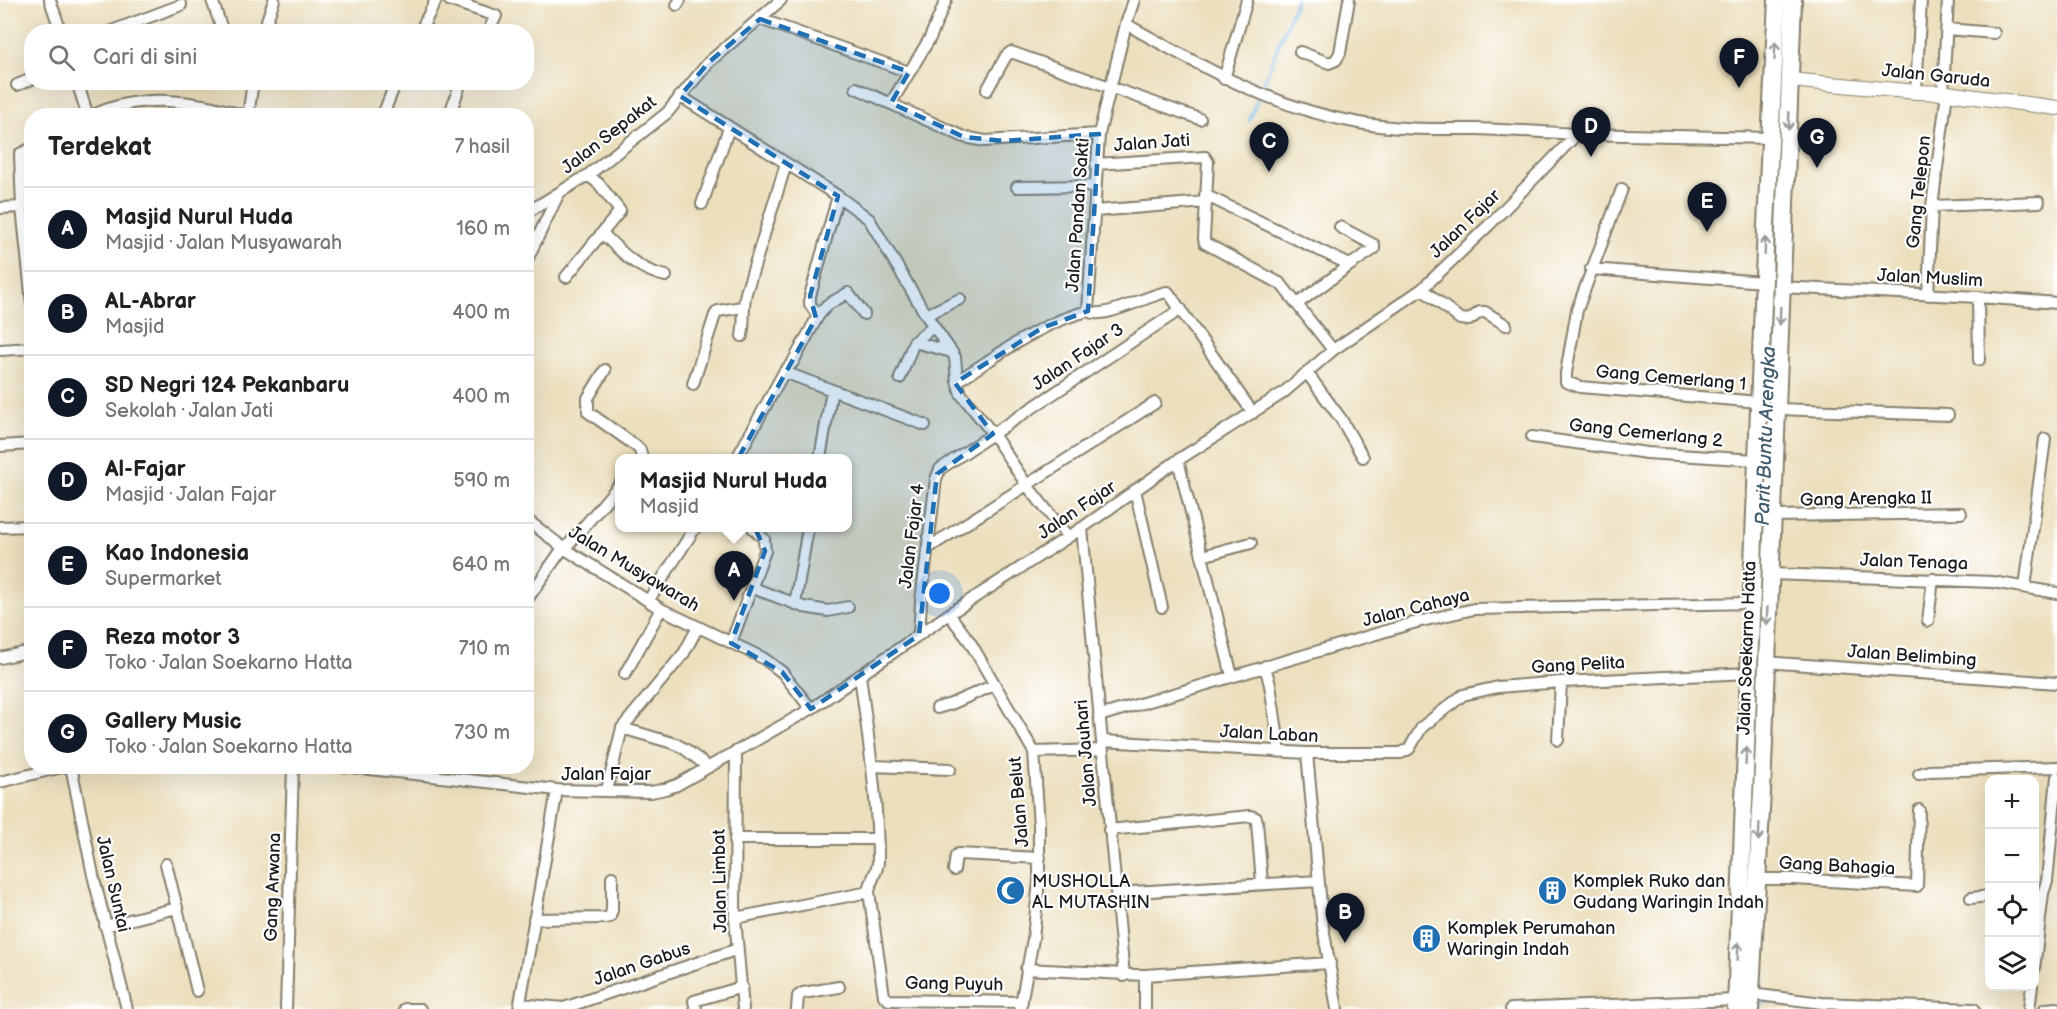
<!DOCTYPE html>
<html lang="id">
<head>
<meta charset="utf-8">
<style>
  body { margin:0; font-family:"Balsamiq Sans",sans-serif; background:#f2f2f2; color:#222 }
  .controls { position:absolute; right:18px; bottom:18px; display:grid; overflow:hidden; border-radius:12px; box-shadow:0 6px 24px #0002 }
  .controls button { width:54px; height:54px; display:grid; place-items:center; padding:0; border:0; border-bottom:2px solid #e0e0e0; background:#fff; color:#222; font:30px sans-serif }
  .you { position:absolute; left:940px; top:594px; width:21px; height:21px; margin:-15px; border:4px solid #fff; border-radius:50%; background:#1a73e8; box-shadow:0 0 0 9px #1a73e833 }
  .badge { display:grid; place-items:center; width:39px; height:39px; border-radius:50%; background:#111827; color:#fff; font-size:20px; font-weight:700 }
  .pin { position:absolute; translate:-50% -50px; filter:drop-shadow(0 2px 3px #0008) }
  .pin::after { content:''; position:absolute; top:32px; width:21px; height:18px; background:inherit; clip-path:polygon(0 0,100% 0,50% 100%) }
  .popup { position:absolute; left:615px; top:454px; width:237px; height:78px; box-sizing:border-box; display:grid; place-content:center; border-radius:12px; background:#fff; filter:drop-shadow(0 2px 4px #0005); font-size:20px; white-space:nowrap; color:#767676 }
  .popup b { font-size:22px; color:#222 }
  .popup::after { content:''; position:absolute; left:50%; top:100%; margin-left:-12px; border:12px solid transparent; border-top-color:#fff }
  .list { margin:0; padding:0; list-style:none }
  h2 { display:flex; justify-content:space-between; align-items:center; height:78px; margin:0; padding:0 24px; font-size:26px }
  h2 small { font-size:20px; font-weight:400; color:#767676 }
  .list li { display:grid; grid-template-columns:39px 1fr auto; gap:18px; align-items:center; box-sizing:border-box; height:84px; padding:0 24px; border-top:2px solid #e0e0e0 }
  .list b { display:block; font-size:22px; white-space:nowrap }
  .list p { margin:0; font-size:20px; white-space:nowrap; color:#767676 }
  .list em { font-size:20px; font-style:normal; color:#767676 }
  .icon { flex:none; width:33px; height:33px; fill:none; stroke:currentColor; stroke-width:2; stroke-linecap:round; stroke-linejoin:round }
  .map { position:relative; flex:none; width:2057px; height:1009px; overflow:hidden }
  .search { position:absolute; background:#fff; box-shadow:0 6px 24px #0002; left:24px; top:24px; width:510px; height:66px; display:flex; align-items:center; gap:15px; box-sizing:border-box; padding:0 21px; border-radius:24px; color:#767676; font-size:22px }
  .panel { position:absolute; background:#fff; box-shadow:0 6px 24px #0002; left:24px; top:108px; width:510px; height:666px; border-radius:24px }
  .map>svg:first-child { display:block }
</style>
</head>
<body>
<div class="map">
<svg width="2057" height="1009" viewBox="0 0 2057 1009">
  <rect width="100%" height="100%" fill="#fff"/>
  <filter id="ink" filterUnits="userSpaceOnUse"><feTurbulence type="fractalNoise" baseFrequency=".0167" numOctaves="2"/><feDisplacementMap in="SourceGraphic" scale="12" xChannelSelector="R" yChannelSelector="G"/><feConvolveMatrix kernelMatrix="1 2 1 2 8 2 1 2 1" color-interpolation-filters="sRGB"/></filter>
  <filter id="wash" filterUnits="userSpaceOnUse"><feTurbulence type="fractalNoise" baseFrequency=".008" numOctaves="4" result="noise"/><feDisplacementMap in="SourceGraphic" scale="24" xChannelSelector="R" yChannelSelector="G"/><feGaussianBlur stdDeviation="1.35" result="paint"/><feColorMatrix in="noise" values="0 0 0 0 0 0 0 0 0 0 0 0 0 0 0 0 0 1.4 0 .05"/><feComposite in="paint" operator="in"/></filter>
  <g filter="url(#wash)">
    <rect width="100%" height="100%" fill="#ecdfbd"/>
    <g fill="none" stroke-linecap="round" stroke-linejoin="round">
      <path stroke="#75bcec" stroke-width="3" d="M 1249,121 L 1296,0
        M 1761,992 L 1762,936
        M 1761,1001 L 1830,1009
        M 1760,1009 L 1761,999"/>
    </g>
  </g>
  <g filter="url(#ink)">
    <g fill="none" stroke-linecap="round" stroke-linejoin="round">
      <defs>
        <path id="minor" d="M 50,0 L 61,32
          M 212,0 L 223,32
          M 449,0 L 496,16 L 488,32
          M 1134,0 L 1126,24 L 1099,134 L 1088,311 C 1104,321 1148,294 1168,292 L 1253,413
          M 677,5 L 680,0
          M 760,19 L 909,72
          M 1126,24 C 1203,67 1270,107 1359,123 C 1398,130 1437,129 1477,129 C 1510,130 1543,132 1577,134
          M 1947,29 L 1994,33
          M 109,32 L 181,5
          M 263,32 L 274,0
          M 420,32 L 436,0
          M 1300,52 L 1329,63 L 1336,60 L 1340,53 L 1349,0
          M 1224,79 L 1247,0
          M 77,82 L 88,116
          M 17,85 L 32,79
          M 856,88 L 964,137 L 985,141 L 1099,134
          M 987,90 L 1006,56 L 1011,52 L 1200,119
          M 1916,92 L 1921,0
          M 1943,93 L 1948,0
          M 680,96 L 838,196 L 869,219 L 926,315 L 955,357 L 957,381 L 961,394 L 993,434 L 1026,484 L 1068,537
          M 891,103 L 930,38 L 946,0
          M 92,116 C 139,92 197,100 245,116
          M 248,116 L 253,82
          M 392,116 L 384,112 L 396,82
          M 449,116 L 461,82
          M 32,148 L 20,154 L 22,207 L 32,304
          M 1096,164 L 1205,157 L 1208,162 L 1204,239 L 1205,243 L 1281,284 L 1333,350
          M 1017,187 L 1095,186
          M 1622,189 L 1577,310 L 1566,373 L 1566,382 L 1580,387 L 1759,402
          M 1205,195 L 1350,265
          M 838,196 L 810,296 L 810,304 L 818,316 L 827,305 L 848,293 L 864,314
          M 702,204 L 729,128
          M 1932,206 L 2039,202
          M 0,208 L 22,207
          M 1095,211 L 1206,202
          M 526,213 L 588,175 L 667,113 L 709,62 L 781,0
          M 602,233 C 621,252 639,271 666,276
          M 526,262 L 558,195
          M 1591,269 L 1764,282
          M 566,277 L 620,211 L 599,184 L 588,175
          M 1780,287 L 1978,297 L 2057,303
          M 1422,289 L 1460,319 L 1469,320 L 1480,312 L 1485,312 L 1506,325
          M 1928,295 L 1932,206 L 1947,93
          M 1978,297 L 1979,360
          M 1297,304 L 1350,265 L 1374,249 L 1374,245 L 1340,227
          M 926,315 L 960,299
          M 742,336 C 745,321 742,308 746,293 L 786,164
          M 914,342 L 952,352
          M 0,350 L 32,348
          M 605,370 L 588,398 L 588,412 L 636,446 L 640,450 L 642,458
          M 784,372 L 925,425
          M 1307,373 L 1341,419 L 1363,457
          M 900,378 L 914,342 L 934,326
          M 957,381 C 999,355 1039,323 1088,311
          M 693,384 L 715,315 L 718,311 L 742,307
          M 1777,409 L 1948,415
          M 1532,437 L 1647,453 L 1756,460
          M 0,446 L 32,444
          M 737,458 L 784,372 L 793,362 L 818,316
          M 820,458 L 832,390
          M 1178,460 L 1232,676
          M 1135,490 L 1162,607
          M 1772,516 L 1961,513
          M 526,519 L 565,549 L 639,595 L 661,609 L 763,658 L 782,672 L 811,709
          M 0,527 L 32,526
          M 1082,528 L 1124,976
          M 928,548 L 1155,403
          M 565,549 L 620,484
          M 1202,556 L 1251,543
          M 1769,574 L 1993,582 L 2057,593
          M 2025,587 L 2045,439
          M 753,588 L 804,607 L 828,611 L 848,607
          M 526,601 L 563,548
          M 648,601 L 695,528
          M 795,604 L 808,528
          M 949,614 L 970,642 L 1034,752 L 1039,825 L 1039,881 L 1033,939 L 1020,1009
          M 1928,621 L 1933,579
          M 919,635 L 921,602 L 936,479 L 940,469 L 1181,309
          M 731,643 L 765,551 L 764,539 L 753,528
          M 0,658 L 32,651
          M 1765,662 L 2057,683
          M 1265,666 L 1270,685 L 1280,752
          M 625,674 L 661,609
          M 860,675 C 868,737 878,799 878,861 C 878,872 870,880 869,892 L 884,996 L 889,1000 L 1022,1002
          M 937,708 L 951,704 L 994,685
          M 1099,716 L 1413,623 L 1474,609 L 1752,603
          M 622,728 L 676,744 L 685,749 L 708,767
          M 1558,740 L 1561,682
          M 1102,741 L 1307,753 L 1401,753 L 1409,749 L 1422,727 L 1463,695 L 1498,687 L 1561,682 L 1749,673
          M 736,752 L 735,918 L 743,1009
          M 1034,752 L 1102,750
          M 1307,753 L 1323,927 L 1337,1009
          M 71,766 L 93,875 L 127,1009
          M 342,766 L 557,790 L 651,792 L 665,789 L 677,785 L 811,709 L 949,614 L 1082,528 L 1178,460 L 1283,393 L 1333,350 L 1422,289 L 1489,225 L 1577,134 L 1771,138
          M 872,766 L 950,769
          M 1919,774 L 1929,771 L 2057,767
          M 0,782 L 66,766
          M 607,790 L 622,728 L 684,653 L 698,627
          M 1109,830 L 1250,816 L 1256,818 L 1257,822 L 1262,883
          M 735,839 L 877,839
          M 166,864 L 177,908
          M 954,870 L 956,856 L 958,854 L 1040,858
          M 1757,879 L 1794,879 L 1917,886 L 1919,810
          M 1116,893 L 1319,881
          M 1971,898 L 1990,896
          M 735,918 L 869,892
          M 534,919 L 605,918 L 610,917 L 612,910 L 612,877
          M 105,926 L 177,908 L 197,991
          M 1026,969 L 1145,975 L 1330,963
          M 2034,970 L 2043,893 L 2047,881 L 2057,777
          M 1751,994 L 1822,1003 L 1974,1009
          M 520,1004 L 564,1008 L 738,949
          M 286,1009 L 293,766
          M 405,1009 L 420,1009
          M 519,1009 L 557,790
          M 696,1009 L 694,1001 L 742,987
          M 797,1009 L 798,996 L 803,993 L 839,987
          M 1145,1009 L 1145,975
          M 1511,1009 L 1736,1000
          M 2029,1009 L 2032,986
          M 2045,1009 L 2057,1008"/>
        <path id="tertiary" d="M 1790,80 L 1916,92 L 1947,93 L 2057,108"/>
        <path id="primary" d="M 1736,1009 L 1766,225 L 1777,0
          M 1750,1009 L 1762,792 L 1793,0"/>
      </defs>
      <use href="#minor" stroke="#847e6c" stroke-width="14"/>
      <use href="#tertiary" stroke="#847e6c" stroke-width="16"/>
      <use href="#primary" stroke="#847e6c" stroke-width="20"/>
      <use href="#minor" stroke="#fff" stroke-width="10"/>
      <use href="#tertiary" stroke="#fff" stroke-width="14"/>
      <use href="#primary" stroke="#fff" stroke-width="16"/>
    </g>
    <defs><path id="oneway-shaft" d="M-6 0H5M1.5-3L5.5 0L1.5 3" fill="none" stroke-width="1.6" stroke-linecap="round" stroke-linejoin="round" transform="scale(1.5)"/></defs>
    <g stroke="#999">
      <use href="#oneway-shaft" transform="translate(1775 51) rotate(-87)"/>
      <use href="#oneway-shaft" transform="translate(1789 121) rotate(92)"/>
      <use href="#oneway-shaft" transform="translate(1765 246) rotate(-88)"/>
      <use href="#oneway-shaft" transform="translate(1780 316) rotate(92)"/>
      <use href="#oneway-shaft" transform="translate(1767 616) rotate(93)"/>
      <use href="#oneway-shaft" transform="translate(1746 756) rotate(-87)"/>
      <use href="#oneway-shaft" transform="translate(1759 832) rotate(93)"/>
      <use href="#oneway-shaft" transform="translate(1738 951) rotate(-88)"/>
    </g>
  </g>
  <path fill="#1f6fb2" fill-opacity="0.2" stroke="#1f6fb2" stroke-width="4.5" stroke-dasharray="12 8" stroke-linejoin="round" d="M 760,19 L 909,72 L 891,103 L 964,137 L 1004,141 L 1099,134 L 1088,311 L 1042,328 L 955,383 L 993,434 L 937,474 L 919,635 L 811,709 L 782,672 L 731,643 L 765,551 L 756,530 L 719,506 L 711,507 L 816,318 L 810,296 L 838,196 L 680,96 L 709,62 Z"/>
  <defs>
    <symbol id="mosque-disc" viewBox="-11 -11 22 22"><circle r="9.5" fill="#1f6fb2" stroke="#fff"/><path d="M3.5-4.9A6 6 0 1 0 3.5 4.9A5 5 0 1 1 3.5-4.9Z" fill="#fff"/></symbol>
    <symbol id="building-disc" viewBox="-11 -11 22 22"><circle r="9.5" fill="#1f6fb2" stroke="#fff"/><path d="M-4-6H4V6H1V3H-1V6H-4ZM-2.5-4.3h1.7v1.8h-1.7ZM.8-4.3h1.7v1.8H.8ZM-2.5-1h1.7V.8h-1.7ZM.8-1h1.7V.8H.8Z" fill="#fff"/></symbol>
  </defs>
  <g fill-rule="evenodd">
    <use href="#mosque-disc" x="994" y="874" width="33" height="33"/>
    <use href="#building-disc" x="1536" y="874" width="33" height="33"/>
    <use href="#building-disc" x="1410" y="922" width="33" height="33"/>
  </g>
  <g text-anchor="middle" dominant-baseline="central" stroke-width="4.5" stroke-linejoin="round" paint-order="stroke">
    <g font-size="18" fill="#1c1c1c" stroke="#fff">
      <text transform="translate(1936 76) rotate(6)">Jalan Garuda</text>
      <text transform="translate(609 135) rotate(-38)">Jalan Sepakat</text>
      <text transform="translate(1152 143) rotate(-4)">Jalan Jati</text>
      <text transform="translate(1919 192) rotate(-84)">Gang Telepon</text>
      <text transform="translate(1078 215) rotate(-86)">Jalan Pandan Sakti</text>
      <text transform="translate(1465 224) rotate(-44)">Jalan Fajar</text>
      <text transform="translate(1930 278) rotate(3)">Jalan Muslim</text>
      <text transform="translate(1078 357) rotate(-34)">Jalan Fajar 3</text>
      <text transform="translate(1671 378) rotate(5)">Gang Cemerlang 1</text>
      <text transform="translate(1646 433) rotate(6)">Gang Cemerlang 2</text>
      <text transform="translate(1866 499) rotate(-1)">Gang Arengka II</text>
      <text transform="translate(1077 510) rotate(-34)">Jalan Fajar</text>
      <text transform="translate(912 536) rotate(-83)">Jalan Fajar 4</text>
      <text transform="translate(1914 562) rotate(2)">Jalan Tenaga</text>
      <text transform="translate(634 569) rotate(31)">Jalan Musyawarah</text>
      <text transform="translate(1416 608) rotate(-14)">Jalan Cahaya</text>
      <text transform="translate(1747 648) rotate(-88)">Jalan Soekarno Hatta</text>
      <text transform="translate(1912 656) rotate(4)">Jalan Belimbing</text>
      <text transform="translate(1578 665) rotate(-3)">Gang Pelita</text>
      <text transform="translate(1269 734) rotate(3)">Jalan Laban</text>
      <text transform="translate(1086 753) rotate(-95)">Jalan Jauhari</text>
      <text x="606" y="774">Jalan Fajar</text>
      <text transform="translate(1019 802) rotate(-95)">Jalan Belut</text>
      <text transform="translate(1837 866) rotate(3)">Gang Bahagia</text>
      <text transform="translate(720 881) rotate(-91)">Jalan Limbat</text>
      <text transform="translate(113 884) rotate(77)">Jalan Suntai</text>
      <text transform="translate(273 887) rotate(-88)">Gang Arwana</text>
      <text transform="translate(642 964) rotate(-19)">Jalan Gabus</text>
      <text transform="translate(954 984) rotate(1)">Gang Puyuh</text>
    </g>
    <g font-size="18" fill="#1c1c1c" stroke="#fff" text-anchor="start">
      <text x="1032" y="881">MUSHOLLA<tspan x="1032" dy="21">AL MUTASHIN</tspan></text>
      <text x="1573" y="881">Komplek Ruko dan<tspan x="1573" dy="21">Gudang Waringin Indah</tspan></text>
      <text x="1447" y="928">Komplek Perumahan<tspan x="1447" dy="21">Waringin Indah</tspan></text>
    </g>
    <g font-size="20" font-style="italic" fill="#405c6f" stroke="#fff">
      <text transform="translate(1766 436) rotate(-88)">Parit Buntu Arengka</text>
    </g>
  </g>
</svg>
<div class="controls">
<button>+</button>
<button>−</button>
<button><svg class="icon" aria-label="locate" viewBox="0 0 24 24"><circle cx="12" cy="12" r="6"/><path d="M12 2v4M12 18v4M2 12h4M18 12h4"/></svg></button>
<button><svg class="icon" aria-label="layers" viewBox="0 0 24 24"><path d="M12 4l9 5-9 5-9-5zM3 14l9 5 9-5"/></svg></button>
</div>
<div class="you"></div>
<div class="pin badge" style="left:734px;top:601px">A</div>
<div class="popup"><b>Masjid Nurul Huda</b>Masjid</div>
<div class="pin badge" style="left:1345px;top:943px">B</div>
<div class="pin badge" style="left:1269px;top:172px">C</div>
<div class="pin badge" style="left:1591px;top:157px">D</div>
<div class="pin badge" style="left:1707px;top:232px">E</div>
<div class="pin badge" style="left:1739px;top:88px">F</div>
<div class="pin badge" style="left:1817px;top:168px">G</div>
<div class="search"><svg class="icon" aria-label="search" viewBox="0 0 24 24"><circle cx="10" cy="10" r="6"/><path d="M15 15l6 6"/></svg>Cari di sini</div>
<section class="panel">
<h2>Terdekat<small>7 hasil</small></h2>
<ul class="list">
<li><span class="badge">A</span><div><b>Masjid Nurul Huda</b><p>Masjid · Jalan Musyawarah</p></div><em>160 m</em></li>
<li><span class="badge">B</span><div><b>AL-Abrar</b><p>Masjid</p></div><em>400 m</em></li>
<li><span class="badge">C</span><div><b>SD Negri 124 Pekanbaru</b><p>Sekolah · Jalan Jati</p></div><em>400 m</em></li>
<li><span class="badge">D</span><div><b>Al-Fajar</b><p>Masjid · Jalan Fajar</p></div><em>590 m</em></li>
<li><span class="badge">E</span><div><b>Kao Indonesia</b><p>Supermarket</p></div><em>640 m</em></li>
<li><span class="badge">F</span><div><b>Reza motor 3</b><p>Toko · Jalan Soekarno Hatta</p></div><em>710 m</em></li>
<li><span class="badge">G</span><div><b>Gallery Music</b><p>Toko · Jalan Soekarno Hatta</p></div><em>730 m</em></li>
</ul>
</section>
</div>
</body>
</html>
